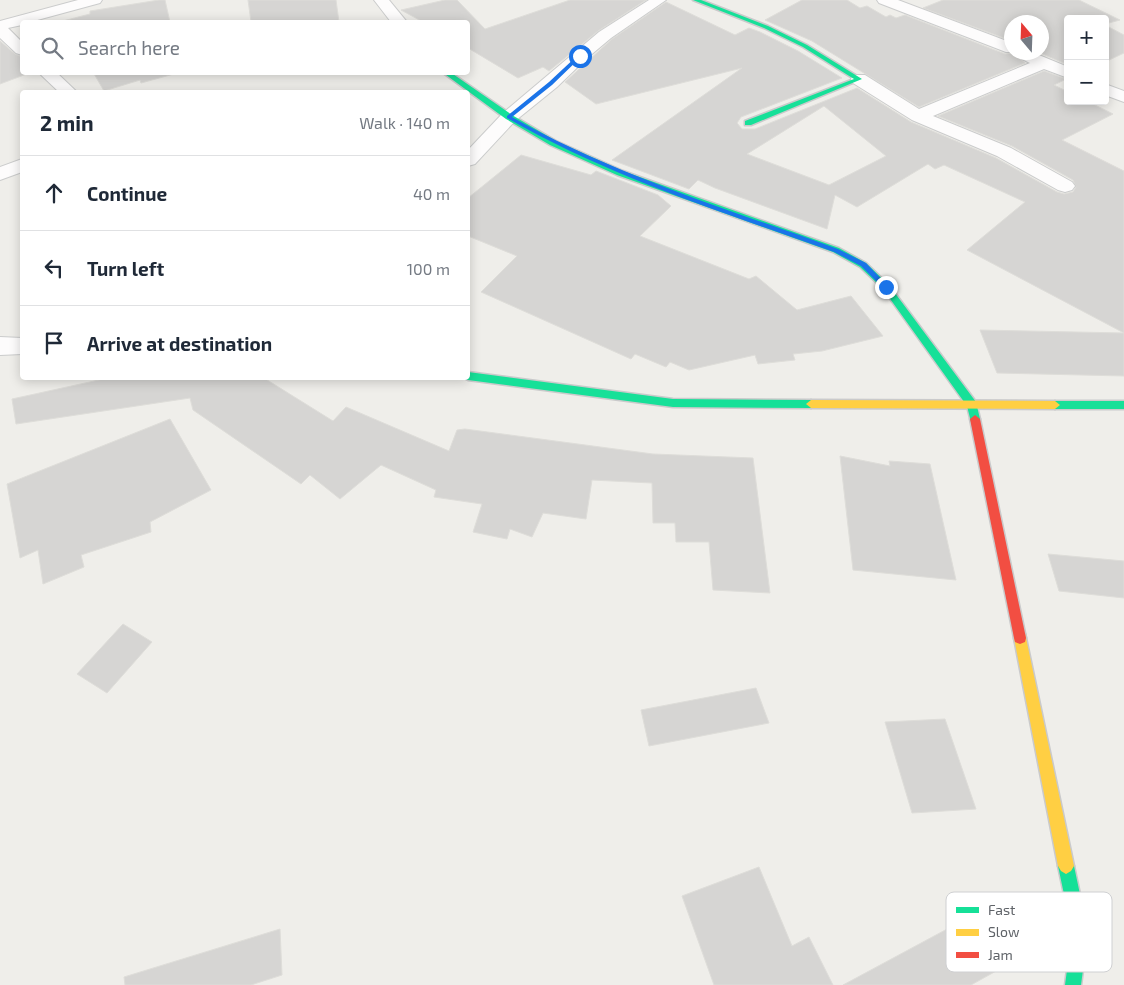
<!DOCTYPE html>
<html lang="en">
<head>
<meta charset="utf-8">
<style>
  body { margin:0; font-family:"Exo 2",sans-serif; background:#f2f2f3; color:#1f2937 }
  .controls { position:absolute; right:15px; top:15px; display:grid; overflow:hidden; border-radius:5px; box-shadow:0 2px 12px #0003 }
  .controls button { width:45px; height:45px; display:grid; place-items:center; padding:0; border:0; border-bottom:1px solid #e0e1e3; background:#fff; color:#1f2937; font:25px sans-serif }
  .compass { position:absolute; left:1004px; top:15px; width:45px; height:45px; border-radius:50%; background:#fff; box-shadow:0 2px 12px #0003; rotate:341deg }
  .stop { position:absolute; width:15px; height:15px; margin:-11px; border:4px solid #1a73e8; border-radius:50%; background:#fff }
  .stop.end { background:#1a73e8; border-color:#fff; box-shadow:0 1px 5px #0008 }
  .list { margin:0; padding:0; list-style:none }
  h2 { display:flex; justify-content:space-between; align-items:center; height:65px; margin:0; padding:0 20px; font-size:21px }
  h2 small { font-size:16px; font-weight:400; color:#747a83 }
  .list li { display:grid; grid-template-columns:32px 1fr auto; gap:15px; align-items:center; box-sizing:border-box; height:75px; padding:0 20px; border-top:1px solid #e0e1e3 }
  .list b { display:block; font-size:19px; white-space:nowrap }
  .list em { font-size:16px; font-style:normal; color:#747a83 }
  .icon { flex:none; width:28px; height:28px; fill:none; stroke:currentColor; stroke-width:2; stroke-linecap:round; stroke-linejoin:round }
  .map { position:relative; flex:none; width:1124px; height:985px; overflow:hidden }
  .search { position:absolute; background:#fff; box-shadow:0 2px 12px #0003; left:20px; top:20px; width:450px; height:55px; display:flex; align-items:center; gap:12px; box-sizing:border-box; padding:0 18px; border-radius:5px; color:#747a83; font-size:19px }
  .panel { position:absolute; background:#fff; box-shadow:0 2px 12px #0003; left:20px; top:90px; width:450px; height:290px; border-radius:5px }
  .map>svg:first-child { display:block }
</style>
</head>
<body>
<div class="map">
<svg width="1124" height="985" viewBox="0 0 1124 985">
  <rect width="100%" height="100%" fill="#efeeea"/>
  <path fill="#d6d5d3" stroke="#deddd9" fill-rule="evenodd" d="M 159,0 L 165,0 L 170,22 L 59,22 L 90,14 L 90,11 Z
    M 248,0 L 336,0 L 339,22 L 251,22 Z
    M 445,0 L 457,0 L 485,29 L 570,0 L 646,0 L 598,31 L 549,71 L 543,67 L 518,78 L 468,48 L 468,22 L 423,22 L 401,10 Z
    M 802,0 L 847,0 L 860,8 L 867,6 L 886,17 L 890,15 L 896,18 L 905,15 L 1005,54 L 1020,52 L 1018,57 L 1025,63 L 919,107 L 812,41 L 765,20 Z
    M 943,0 L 1079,0 L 1120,20 L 1105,24 L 1105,19 L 1068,19 L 1068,65 L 1038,52 L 1042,52 L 1042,22 L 1012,22 L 1012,41 L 923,8 Z
    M 666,2 L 735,35 L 749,28 L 760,32 L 798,51 L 842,78 L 741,117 L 737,123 L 742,129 L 755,129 L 857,88 L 911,122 L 996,158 L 1057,192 L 1064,194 L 1073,192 L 1076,187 L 1073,180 L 1012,146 L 938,116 L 1044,71 L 1066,79 L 1054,85 L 1068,92 L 1068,101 L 1087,101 L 1113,114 L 1062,140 L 1124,171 L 1124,333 L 967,250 L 1025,202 L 944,165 L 935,169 L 928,164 L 857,207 L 835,195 L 827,229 L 715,188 L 698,180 L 689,189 L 612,160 L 742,68 L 596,104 L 565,82 L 612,39 ZM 824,106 L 886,156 L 829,185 L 747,154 Z
    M 1105,25 L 1124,35 L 1124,53 L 1105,62 Z
    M 0,41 L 15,54 L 22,57 L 22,72 L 32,72 L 0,84 Z
    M 93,72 L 181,72 L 141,83 L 140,80 L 104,91 Z
    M 521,155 L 591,175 L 596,171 L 658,195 L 671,206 L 640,236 L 749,279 L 756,276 L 797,310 L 851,296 L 883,336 L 822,351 L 793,354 L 795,360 L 758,364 L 755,355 L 689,370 L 670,362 L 666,367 L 635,354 L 631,359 L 481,292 L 517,256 L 468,236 L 468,198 Z
    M 980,330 L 1124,333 L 1124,376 L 997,373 Z
    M 108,378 L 264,378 L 333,421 L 346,407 L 449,451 L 457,430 L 465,429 L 653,454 L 753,458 L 770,593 L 713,590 L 709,542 L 676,542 L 675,523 L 653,523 L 652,483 L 592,480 L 586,519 L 543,513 L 532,537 L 510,529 L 507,539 L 473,532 L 482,504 L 434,497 L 436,490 L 381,465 L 340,499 L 310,475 L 301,484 L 193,410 L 190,398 L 16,424 L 12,399 Z
    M 170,419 L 211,490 L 150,522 L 151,532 L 81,555 L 84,567 L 43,584 L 38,550 L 20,558 L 7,484 Z
    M 840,456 L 890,466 L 889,461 L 930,464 L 956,580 L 853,570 Z
    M 1048,554 L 1124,561 L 1124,598 L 1059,591 Z
    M 123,624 L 152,642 L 107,693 L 77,674 Z
    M 756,688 L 769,723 L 649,746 L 641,710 Z
    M 945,719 L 976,809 L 912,813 L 885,722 Z
    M 759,867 L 792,946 L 809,937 L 833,985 L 714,985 L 682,896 Z
    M 975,914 L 1007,965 L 971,985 L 843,985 Z
    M 280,929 L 282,975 L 251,985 L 125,985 L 124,977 Z"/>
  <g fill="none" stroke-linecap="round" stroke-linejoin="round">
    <defs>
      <path id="street" d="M 78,0 L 102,0 L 100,3 L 30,22 L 22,22 L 22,25 L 8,28 L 22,42 L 22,55 L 16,53 L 0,38 L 0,21 Z
        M 374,0 L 389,0 L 407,22 L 391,22 Z
        M 649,0 L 666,0 L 611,38 L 586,59 L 557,87 L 515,121 L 475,164 L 468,166 L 468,150 L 503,113 L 599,32 Z
        M 877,0 L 898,0 L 1012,43 L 1012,52 L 1017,52 L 1006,52 L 879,3 Z
        M 1022,53 L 1034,53 L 1068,67 L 1068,78 L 1044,69 L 933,116 L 1011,148 L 1072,182 L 1075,186 L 1072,190 L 1065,192 L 1058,190 L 997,156 L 912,120 L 853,83 L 851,79 L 853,75 L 865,75 L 919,109 L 1030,63 L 1022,59 L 1020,56 Z
        M 38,72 L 56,72 L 77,92 L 59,92 Z
        M 1105,84 L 1124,91 L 1124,102 L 1105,95 Z
        M 22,159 L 22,172 L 0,180 L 0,167 Z
        M 0,337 L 22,338 L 22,354 L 0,355 Z"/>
      <path id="fast" d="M 693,0 L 701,0 L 768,26 L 807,45 L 862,79 L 751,125 L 745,125 L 745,121 L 854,79 L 803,47 L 764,28 Z
        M 442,72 L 450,72 L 512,115 L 556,141 L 623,171 L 839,248 L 866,263 L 889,285 L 976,402 L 980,419 L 979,422 L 971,422 L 967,406 L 883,289 L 860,267 L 833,252 L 617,175 L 550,145 L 506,119 Z
        M 468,372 L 673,399 L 811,400 L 816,404 L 811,408 L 673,407 L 468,380 L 464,378 L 468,378 Z
        M 1055,401 L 1124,401 L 1124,409 L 1055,409 L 1050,405 Z
        M 1066,858 L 1071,861 L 1074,866 L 1088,932 L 1081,985 L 1065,985 L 1072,932 L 1058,866 L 1061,861 Z"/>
      <path id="slow" d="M 811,400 L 1055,401 L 1060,405 L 1055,409 L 811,408 L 806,404 Z
        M 1020,632 L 1025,634 L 1026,638 L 1074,866 L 1071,871 L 1066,874 L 1061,871 L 1058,866 L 1014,638 L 1015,634 Z"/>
      <path id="jam" d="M 975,415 L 980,419 L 1026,638 L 1025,642 L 1020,644 L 1015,642 L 1014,638 L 970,419 Z"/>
    </defs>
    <use href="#street" stroke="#cbcccc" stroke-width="2"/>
    <use href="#fast" stroke="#cacacb" stroke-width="3"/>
    <use href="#slow" stroke="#cacacb" stroke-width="3"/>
    <use href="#jam" stroke="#cacacb" stroke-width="3"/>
    <use href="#street" fill="#fdfcfc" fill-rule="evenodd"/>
    <use href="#fast" fill="#16e098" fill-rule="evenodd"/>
    <use href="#slow" fill="#ffcf43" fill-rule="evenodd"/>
    <use href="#jam" fill="#f24e42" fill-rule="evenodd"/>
  </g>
  <path fill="#1a73e8" d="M 578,55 L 582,56 L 552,85 L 512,117 C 614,175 728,209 838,249 L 866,263 L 888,286 L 888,289 L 884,289 L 861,266 L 834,252 C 723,212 609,177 507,118 L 507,116 L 549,82 Z"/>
  <rect x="946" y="892" width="166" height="80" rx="8" fill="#fff" stroke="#cfd0d2" stroke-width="1"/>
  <rect x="956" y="907" width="23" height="6" fill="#16e098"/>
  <rect x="956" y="929" width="23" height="7" fill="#ffcf43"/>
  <rect x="956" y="952" width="23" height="6" fill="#f24e42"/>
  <g font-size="14" fill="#5f6368">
    <text x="988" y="915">Fast</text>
    <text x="988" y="937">Slow</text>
    <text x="988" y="960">Jam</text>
  </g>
</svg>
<div class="controls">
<button>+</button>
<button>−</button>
</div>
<svg class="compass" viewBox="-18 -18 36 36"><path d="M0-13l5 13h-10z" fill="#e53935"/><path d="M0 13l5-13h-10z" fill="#747a83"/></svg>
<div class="stop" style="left:580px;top:56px"></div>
<div class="stop end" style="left:886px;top:287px"></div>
<div class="search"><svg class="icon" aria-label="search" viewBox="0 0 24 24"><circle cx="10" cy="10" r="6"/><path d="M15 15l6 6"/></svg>Search here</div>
<section class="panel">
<h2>2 min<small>Walk · 140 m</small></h2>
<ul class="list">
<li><svg class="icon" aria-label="ahead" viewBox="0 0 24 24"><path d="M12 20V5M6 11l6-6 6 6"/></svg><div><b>Continue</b></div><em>40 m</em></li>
<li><svg class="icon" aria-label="left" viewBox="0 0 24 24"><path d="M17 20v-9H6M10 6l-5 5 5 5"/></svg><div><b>Turn left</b></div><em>100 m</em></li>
<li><svg class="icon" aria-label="arrive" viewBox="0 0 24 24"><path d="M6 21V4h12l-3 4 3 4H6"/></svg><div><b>Arrive at destination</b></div></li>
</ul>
</section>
</div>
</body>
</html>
